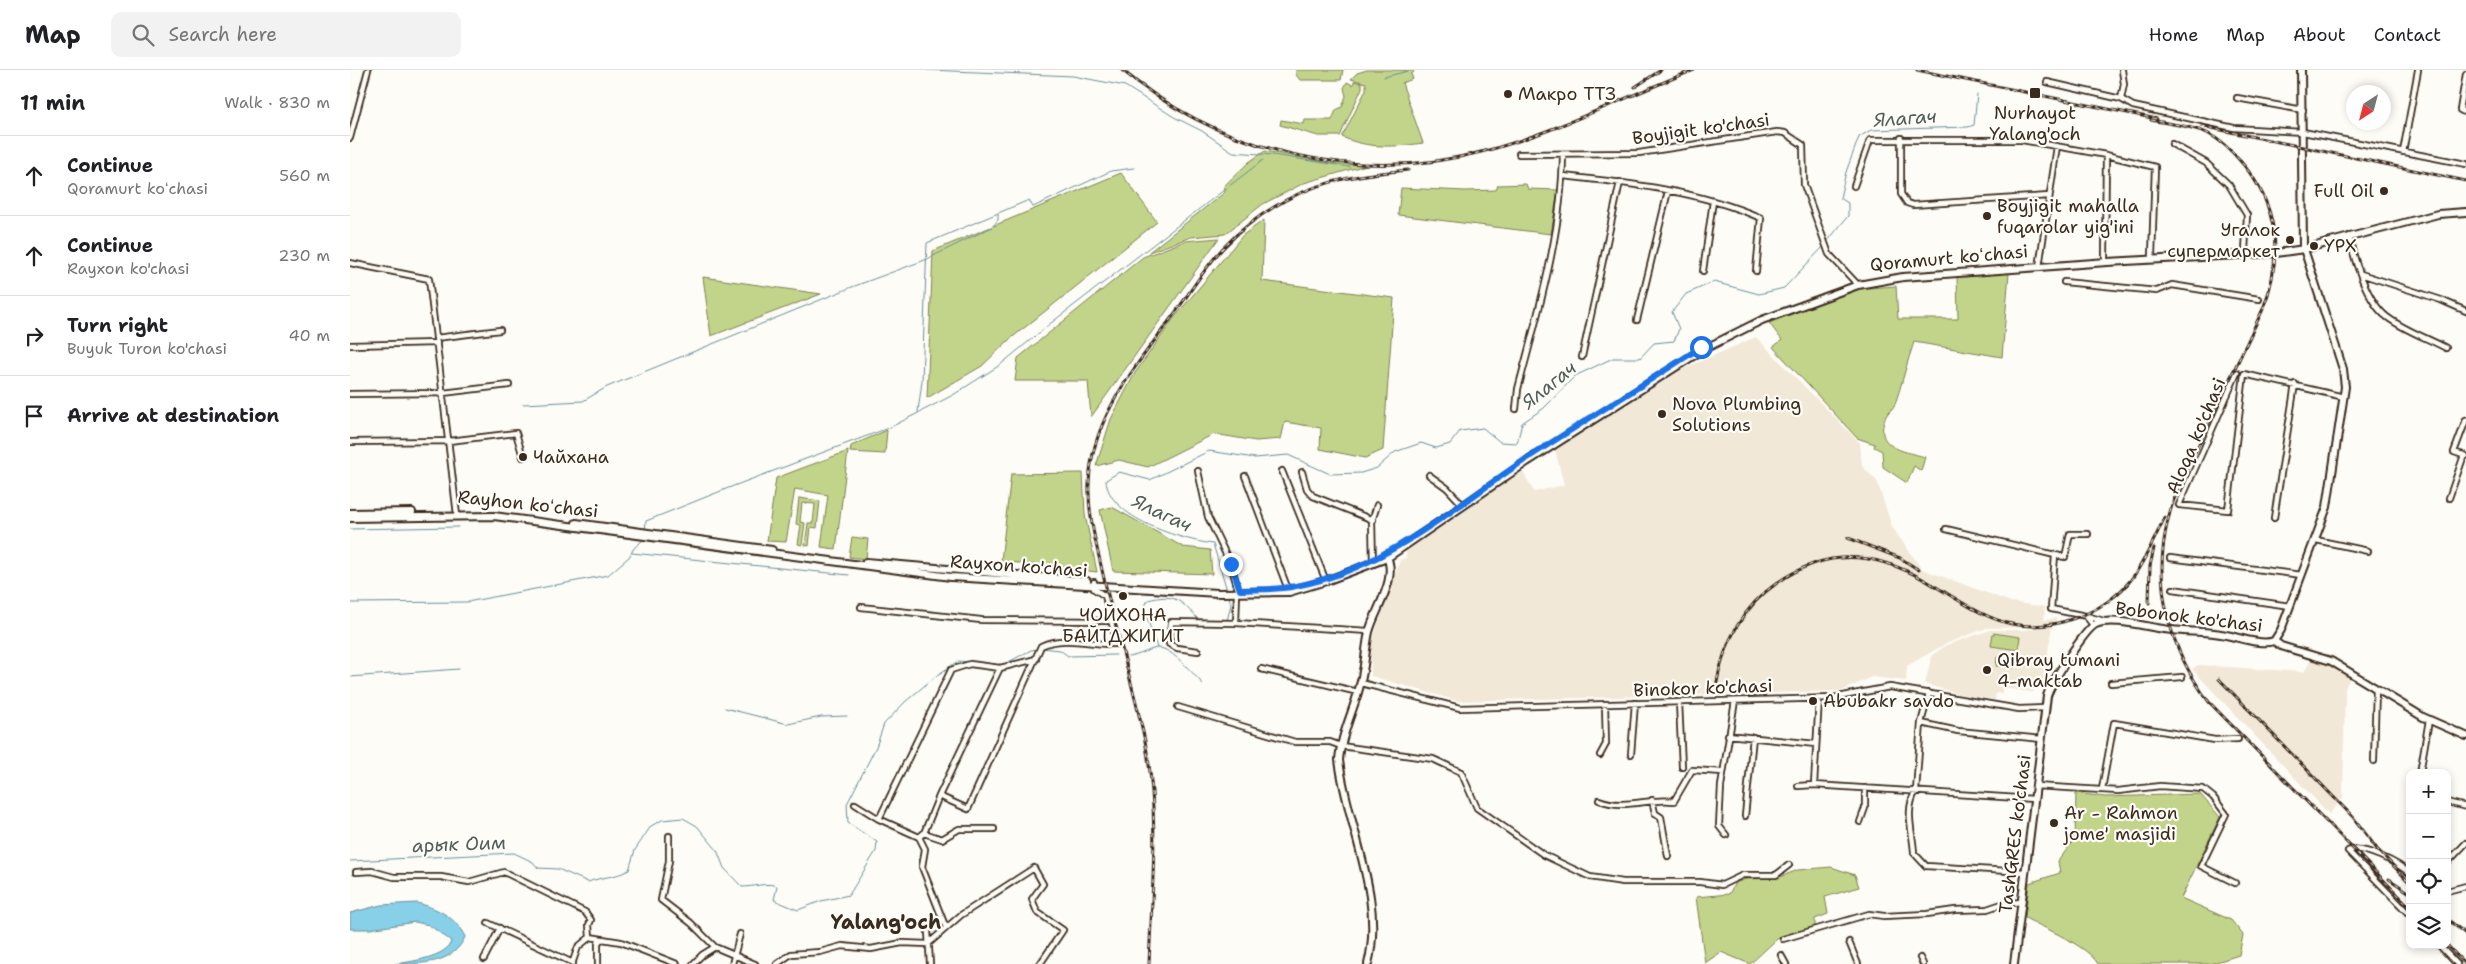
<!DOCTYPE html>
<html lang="en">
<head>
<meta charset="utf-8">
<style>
  body { margin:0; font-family:"Shantell Sans",sans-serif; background:#f2f2f2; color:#202124 }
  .controls { position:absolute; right:15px; bottom:15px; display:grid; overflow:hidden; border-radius:10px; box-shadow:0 2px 8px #0003 }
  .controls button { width:45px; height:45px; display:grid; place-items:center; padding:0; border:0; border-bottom:1px solid #e0e0e0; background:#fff; color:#202124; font:25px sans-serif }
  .compass { position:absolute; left:1996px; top:15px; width:45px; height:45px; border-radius:50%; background:#fff; box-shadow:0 2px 8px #0003; rotate:216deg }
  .stop { position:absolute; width:15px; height:15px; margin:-11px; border:4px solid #1a73e8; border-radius:50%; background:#fff }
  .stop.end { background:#1a73e8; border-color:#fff; box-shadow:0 1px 5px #0008 }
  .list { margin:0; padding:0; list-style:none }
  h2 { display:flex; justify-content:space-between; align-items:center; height:65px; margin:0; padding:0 20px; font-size:21px }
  h2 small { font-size:16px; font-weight:400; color:#757577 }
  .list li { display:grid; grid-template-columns:32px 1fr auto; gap:15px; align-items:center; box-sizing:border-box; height:80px; padding:0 20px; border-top:1px solid #e0e0e0 }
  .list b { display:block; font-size:19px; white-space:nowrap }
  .list p { margin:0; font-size:16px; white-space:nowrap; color:#757577 }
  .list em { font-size:16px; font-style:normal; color:#757577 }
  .icon { flex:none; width:28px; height:28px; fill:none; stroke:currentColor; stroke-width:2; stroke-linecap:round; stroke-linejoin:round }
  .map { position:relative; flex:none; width:2116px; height:894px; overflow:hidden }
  header { display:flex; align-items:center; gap:30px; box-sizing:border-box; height:70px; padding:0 25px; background:#fff; border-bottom:1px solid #e0e0e0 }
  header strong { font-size:24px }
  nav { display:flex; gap:28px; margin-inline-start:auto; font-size:18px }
  .search { width:350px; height:45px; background:#f2f2f2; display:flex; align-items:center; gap:12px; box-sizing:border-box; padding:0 18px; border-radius:10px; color:#757577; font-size:19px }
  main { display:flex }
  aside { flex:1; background:#fff }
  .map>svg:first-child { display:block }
</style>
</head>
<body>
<header>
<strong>Map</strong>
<div class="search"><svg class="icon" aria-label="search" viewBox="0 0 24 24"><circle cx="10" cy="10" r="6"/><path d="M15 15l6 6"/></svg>Search here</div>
<nav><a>Home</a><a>Map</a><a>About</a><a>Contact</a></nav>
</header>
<main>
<aside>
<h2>11 min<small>Walk · 830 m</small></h2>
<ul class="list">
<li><svg class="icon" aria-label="ahead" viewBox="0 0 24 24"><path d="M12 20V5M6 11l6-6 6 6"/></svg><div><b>Continue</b><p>Qoramurt koʻchasi</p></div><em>560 m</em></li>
<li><svg class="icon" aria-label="ahead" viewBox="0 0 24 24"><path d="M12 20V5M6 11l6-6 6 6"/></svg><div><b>Continue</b><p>Rayxon ko'chasi</p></div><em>230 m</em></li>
<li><svg class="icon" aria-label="right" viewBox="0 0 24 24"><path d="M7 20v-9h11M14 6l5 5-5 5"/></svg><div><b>Turn right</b><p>Buyuk Turon ko'chasi</p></div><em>40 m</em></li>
<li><svg class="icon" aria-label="arrive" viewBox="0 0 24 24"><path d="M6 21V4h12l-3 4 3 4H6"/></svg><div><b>Arrive at destination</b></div></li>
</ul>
</aside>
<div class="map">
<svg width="2116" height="894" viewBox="0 0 2116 894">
  <rect width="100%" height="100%" fill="#fdfcf7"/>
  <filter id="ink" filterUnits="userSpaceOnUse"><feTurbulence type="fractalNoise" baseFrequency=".02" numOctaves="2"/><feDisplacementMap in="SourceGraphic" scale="10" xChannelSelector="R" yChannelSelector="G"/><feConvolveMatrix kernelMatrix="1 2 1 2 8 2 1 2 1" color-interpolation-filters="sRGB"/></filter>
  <g filter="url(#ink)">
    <path fill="#f2e8d7" d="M 1406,267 L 1510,373 L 1512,396 L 1527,411 L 1542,457 L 1572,499 L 1661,532 L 1695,537 L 1694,550 L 1706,548 L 1706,553 L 1686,557 L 1637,558 L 1595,574 L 1557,596 L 1556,611 L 1522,607 L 1492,621 L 1108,631 L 1021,606 L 1021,574 L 1050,490 L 1056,488 L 1056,479 L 1172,400 L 1184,422 L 1214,415 L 1205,380 L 1335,298 Z
      M 1702,556 L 1692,619 L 1684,617 L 1683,622 L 1652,618 L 1652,623 L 1646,623 L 1645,630 L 1610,624 L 1575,614 L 1582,585 L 1597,575 L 1640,560 L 1675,560 Z
      M 1962,588 L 1981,593 L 2001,606 L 1995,618 L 1993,728 L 1979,744 L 1842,599 L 1848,595 L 1954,602 Z"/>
    <path fill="#c2d489" stroke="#7e7f54" d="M 946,0 L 993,0 L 991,10 L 950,10 L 946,5 Z
      M 1017,0 L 1062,0 L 1064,2 L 1061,4 L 1063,9 L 1052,13 L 1073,73 C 1046,77 1018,79 992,67 L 1016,20 L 1016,13 L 1001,9 L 1007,3 Z
      M 1004,11 L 1012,13 L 1012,18 L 990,66 L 968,66 L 930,55 L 931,50 L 954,54 L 955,50 L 982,50 L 986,40 L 992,37 L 996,26 L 994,18 L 997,12 L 1003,15 Z
      M 915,81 L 980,93 L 1016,95 L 954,113 L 913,134 L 875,164 L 841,167 L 799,182 L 875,122 L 874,116 L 899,92 Z
      M 771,103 L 807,152 L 659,270 L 632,296 L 577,328 L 583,181 Z
      M 1176,114 L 1178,119 L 1208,120 L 1201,164 L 1048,145 L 1051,118 L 1115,121 L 1146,120 L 1148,115 Z
      M 914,150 L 912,211 L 1044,228 L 1033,380 L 1015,388 L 970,379 L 971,358 L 935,352 L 931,369 L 906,371 L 864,364 L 798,397 L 769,390 L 746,396 L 761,349 L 785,303 L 824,248 L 893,165 Z
      M 869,168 L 741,347 L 738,311 L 665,311 L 668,288 L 793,187 L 835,171 Z
      M 1659,203 L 1652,287 L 1564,272 C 1557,292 1552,314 1545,334 C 1543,339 1538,342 1536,346 C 1522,378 1554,381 1575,387 L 1571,401 L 1564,396 L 1557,413 L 1533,397 L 1532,381 L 1524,377 L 1525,374 L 1507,368 L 1423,277 L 1432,270 L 1419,253 L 1505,219 L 1546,216 L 1548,249 L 1608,249 L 1607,205 Z
      M 353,207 L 471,224 L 361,266 Z
      M 537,360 L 535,384 L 500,382 L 501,376 Z
      M 498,381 L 486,479 L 471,477 L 478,425 L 445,419 L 436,472 L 417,471 L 426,408 Z
      M 733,403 L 735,445 L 747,502 L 651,491 L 661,404 Z
      M 449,428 L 470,431 L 467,458 L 461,457 L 459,476 L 455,475 L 458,453 L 463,453 L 465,434 L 452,433 L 450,452 L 455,453 L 452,475 L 448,474 L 451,455 L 446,454 Z
      M 762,437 L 833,477 L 860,480 L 862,504 L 763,501 L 750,440 Z
      M 502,467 L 518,469 L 516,489 L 499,487 Z
      M 1643,563 L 1670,567 L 1668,580 L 1641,576 Z
      M 1647,587 L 1665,589 L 1664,598 L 1646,596 Z
      M 1726,723 L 1755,727 L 1850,724 L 1870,747 L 1831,828 L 1881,850 L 1893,865 L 1889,885 L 1860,894 L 1748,894 C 1738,876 1694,858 1675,848 L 1679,813 L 1710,803 L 1708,791 L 1725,769 Z
      M 1481,797 L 1505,805 L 1509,817 L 1475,827 L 1478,844 L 1465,849 L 1465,857 L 1427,869 L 1400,894 L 1371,882 L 1355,893 L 1346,827 L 1379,824 L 1385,813 L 1396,809 L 1427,808 L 1448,800 Z"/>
    <path fill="#87d0e7" stroke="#698e97" d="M 67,833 C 87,838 106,847 115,867 C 103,894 73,894 45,894 C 59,892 98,887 101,871 L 79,855 L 65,852 L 20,859 L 0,859 L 0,843 L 31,835 Z"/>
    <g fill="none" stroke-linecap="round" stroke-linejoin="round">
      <path stroke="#698e97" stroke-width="1" d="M 577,0 L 723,6 L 775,16 L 824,47 L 852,61 L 883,82 L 923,85 L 1000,97
        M 1034,7 L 1062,0
        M 1476,173 L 1498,146 L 1498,133 L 1490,128 L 1496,102 L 1509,67 L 1521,60 L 1618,57 L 1624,55 L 1627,24
        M 173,334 L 233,331 L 257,317 L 502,217 L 575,190 L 642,157 L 648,150 L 648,144
        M 568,342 L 572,311 L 577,173 L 679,130 L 683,137 L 761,101 L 784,98
        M 0,459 L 108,457
        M 295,461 L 296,451 L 386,415 L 541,357 L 603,325 L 650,295 L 701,253 L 913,90
        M 282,483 L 499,505
        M 877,520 L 863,474 C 832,470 758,448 756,410 L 769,402 L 800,410 L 859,381 L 905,388 L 938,385 L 980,404 L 1011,403 L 1027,398 L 1045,382 L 1071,373 L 1086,378 L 1100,374 L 1110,361 L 1133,358 L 1150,372 L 1167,373 L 1172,353 L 1194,338 L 1225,306 L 1263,288 L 1290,288 L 1304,273 L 1324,271 L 1329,259 L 1322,242 L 1336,224 L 1364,212 L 1409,224 L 1434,218 L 1474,176
        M 0,533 L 117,532 L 258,505 L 279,487 L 284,478 L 293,470
        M 691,578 L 710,580 L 718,586 L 766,585
        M 807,578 L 794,538 L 798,530 C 825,523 830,530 848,549 L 877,551 L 881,534 L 879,527
        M 778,587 C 789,586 801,578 808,578 C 821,577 844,605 853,614
        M 0,607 L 109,599
        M 375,638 L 438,654 L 471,647 L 497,646
        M 0,791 L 164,783 L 183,792 L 188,798 L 208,799 L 238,812 C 254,806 264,808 279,800 L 285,780 L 301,756 L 312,750 L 333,748 L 347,756 L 367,780 L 374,798 L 392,817 C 404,817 417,812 427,816 L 424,830 L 448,840 L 471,831 L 499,825 L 526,781 L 527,772 L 498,753 L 497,734 L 526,677 L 534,654 L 555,632 L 586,606 L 608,591 L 653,595 L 681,580 L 688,579"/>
      <defs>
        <path id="street" d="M 2116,4 L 2110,40 L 2116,43
          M 1697,12 L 1771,29 L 1783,36 L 1884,58 L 1953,62 L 2116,94
          M 1887,28 L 1953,40
          M 1771,29 L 1774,14 L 1772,0
          M 0,68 L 18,0
          M 1551,68 L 1551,124 L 1557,133 L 1563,135 L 1699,126
          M 1822,74 L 1856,93 L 1879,115 L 1897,145 L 1895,181
          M 2053,82 L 2068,0
          M 1169,84 L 1289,83 L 1427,62 L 1435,63 L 1453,75 L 1454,115 L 1479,184 L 1508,215
          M 1213,106 C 1280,113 1349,121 1411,148 L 1406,201
          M 1504,116 L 1520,70 L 1672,70 L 1756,85 L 1805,97 L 1802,186
          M 1999,166 C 2004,190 2017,232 2037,247 C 2054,260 2077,268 2096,278
          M 1755,188 L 1756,85
          M 0,193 L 79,209 L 107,445
          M 1689,197 L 1707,76
          M 1353,201 L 1363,131
          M 2011,204 L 2091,230 L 2116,241
          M 1714,212 L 1807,221 L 1822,215 L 1909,229
          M 1287,250 L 1318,121
          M 86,268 L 150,260
          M 0,275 L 87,273
          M 1232,287 L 1270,112
          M 1887,303 L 1829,435 L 1878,440 L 1894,304 L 1994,327
          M 0,324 L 93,323 L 159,315
          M 1166,339 L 1168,319 C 1188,242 1212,164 1213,84
          M 2116,350 L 2104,382 L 2116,386
          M 0,372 L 99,371 L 166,363 L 173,387
          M 848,401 L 858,447 L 881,495 L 889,523
          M 932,401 L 976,511
          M 952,402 L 957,419 L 963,426 L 1023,450
          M 1079,405 L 1097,418 L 1111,433
          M 895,406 L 939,522
          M 2099,428 L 2114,385
          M 1924,448 L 1945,314
          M 1596,459 L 1705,485 L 1701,539 L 1736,546 L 1743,555
          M 1966,470 L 2018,481
          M 1705,485 L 1715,487 L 1720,464 L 1738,464
          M 1820,488 L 1952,505
          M 1023,494 L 1022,451 L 1027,435
          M 1823,519 L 1940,536
          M 511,537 L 631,550 L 761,551
          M 1737,546 L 1754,551
          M 886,553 L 887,523
          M 848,581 L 827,578 L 819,574 L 821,552 L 886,553 L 1019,561
          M 911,599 L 1008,622
          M 1011,613 L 1110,638 L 1483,628 L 1540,617 L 1669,639 L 1695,638
          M 1761,613 L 1832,607
          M 1579,623 L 1571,653 L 1566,721 C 1554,740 1563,762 1564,783 L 1576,796 L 1675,802
          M 1329,632 L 1332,697
          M 828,637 L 945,672 L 980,672 L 991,676 L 1083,689 L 1111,702 L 1127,738 L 1194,785 L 1240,807 L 1273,812 L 1350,812 L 1372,815 L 1393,805 L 1426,805 L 1439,795
          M 1571,653 L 1608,661 L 1692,669
          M 1378,665 L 1466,674
          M 1281,684 L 1285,633
          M 1250,685 L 1256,674 L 1255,634
          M 2024,691 L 2026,618
          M 2070,703 L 2079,650
          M 1464,715 L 1469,628
          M 1448,716 L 1464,715 L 1684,729
          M 1685,716 L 1768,721 L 1810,716 L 1853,719 L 1863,727 L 1876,744 L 1851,796 L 1885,813
          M 1752,719 L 1764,653 L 1865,670 L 1888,669
          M 589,726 L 618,739 L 691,576 C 714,565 742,575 767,574 L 755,526 L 744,519 L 744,512
          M 1249,730 C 1276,740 1296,728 1324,731 L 1342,700 L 1373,702
          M 1302,730 L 1305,743 L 1311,747 L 1318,786
          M 2097,732 L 2116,737
          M 505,734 L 529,749 L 569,767 L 575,779 L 572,797 L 596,858
          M 1395,746 L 1403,667
          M 529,749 L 601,600 L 620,594 L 650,598 L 686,589
          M 1510,752 L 1515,738 L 1515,718
          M 574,763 L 592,769 L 609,759 L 644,759
          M 1376,765 L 1369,756 L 1371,716 L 1385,631
          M 319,766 L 319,791 L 311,830 L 341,853 L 365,877 L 405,894
          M 569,767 L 574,763 L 589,726 L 650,598
          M 1998,781 L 2060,845
          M 1998,781 C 2012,774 2050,794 2060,804
          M 2097,793 L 2116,773
          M 6,802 L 22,801 L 44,807 L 91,807 L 119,812 L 154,802 L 235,842 L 241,850 L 239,855 L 240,867
          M 2097,821 L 2116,816
          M 138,853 L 223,893
          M 578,861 L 580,894
          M 1433,869 L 1519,844 L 1534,846 L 1577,844 L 1605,840 L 1637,839 L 1652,834 L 1671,832
          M 1499,872 L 1508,894
          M 2089,875 L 2107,894
          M 1431,885 L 1436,894
          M 1570,888 L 1573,894
          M 134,889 L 150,858
          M 222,894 L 228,877 L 240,867 L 271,872 L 327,894
          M 248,894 L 248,873 L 251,869
          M 343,894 L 352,885 L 365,877
          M 382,894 L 390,864
          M 427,894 L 441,884 L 470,882 L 492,876 L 521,879 L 552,873 L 578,874 L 611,845 L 684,798 L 693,814 L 682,829 L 687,842 L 713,860 L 690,894"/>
        <path id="secondary" d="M 0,443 L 62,442
          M 0,448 L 144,446 L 601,507 L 868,523 L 939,522 L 976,511 L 1037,488 L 1177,392 L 1354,279 L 1412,250 L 1508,215 L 1553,207 L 1757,192 L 1926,183 L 1954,179 L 2088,144 L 2116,142
          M 226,453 L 422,480
          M 516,492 L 737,511
          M 1924,571 L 1931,576 L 1981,591 L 2073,647 L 2116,666
          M 1018,894 C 1035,826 997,757 989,690 C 991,664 1004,640 1010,615 C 1015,598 1015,580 1019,562 C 1025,539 1049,508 1036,485
          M 1664,894 L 1697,626 C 1701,613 1735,559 1746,554 C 1763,546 1803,559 1822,560 C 1838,562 1855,561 1871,564 C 1886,566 1910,576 1924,571 L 1931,560 L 1977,437 L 1995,317 L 1993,299 L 1953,176 L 1951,0"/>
      </defs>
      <use href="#street" stroke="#3b2a1e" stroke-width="8"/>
      <use href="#secondary" stroke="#3b2a1e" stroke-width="10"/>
      <use href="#street" stroke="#fdfcf7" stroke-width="4.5"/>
      <use href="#secondary" stroke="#fdfcf7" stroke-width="6"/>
      <defs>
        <path id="rail" d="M 772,0 C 871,83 1010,115 1135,81 C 1207,62 1274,27 1344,0
          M 1567,0 L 1807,49
          M 1285,17 L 1311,0
          M 1801,50 C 1819,54 1840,55 1857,63 C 1871,70 1882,81 1892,93 C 1929,136 1933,187 1913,239 C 1894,279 1875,319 1856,359 C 1843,388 1825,418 1818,450 C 1802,515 1819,579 1859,632 L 2060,837
          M 1852,56 L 2116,111
          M 1498,468 L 1550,488 L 1569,500
          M 1799,533 L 1800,496 L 1804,478
          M 1869,609 L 2003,747 L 2027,779 L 2060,813
          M 1366,617 C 1373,575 1391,538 1427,513 C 1482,474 1533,483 1588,518 C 1610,531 1636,549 1662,554 C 1683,558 1706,555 1725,548 C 1747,541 1770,525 1783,507 C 1796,489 1805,467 1815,447
          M 2039,809 L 2060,823
          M 2097,849 L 2116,864
          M 2097,875 L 2115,894
          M 799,894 C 802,820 810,744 795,671 C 782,610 763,551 750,491 C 744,466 738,441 739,414 C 741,347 787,295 825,243 C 841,221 855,197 874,177 C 892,158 914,142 936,130 C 975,109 1015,104 1058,100"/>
      </defs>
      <use href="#rail" stroke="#3b2a1e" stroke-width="3"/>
      <use href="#rail" stroke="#fdfcf7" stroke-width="1" stroke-dasharray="4" stroke-linecap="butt"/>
    </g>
  </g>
  <g fill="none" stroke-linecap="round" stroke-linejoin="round" filter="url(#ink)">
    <path stroke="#1a73e8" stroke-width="6" d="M 881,494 L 890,520 C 908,519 928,520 946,516 C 1034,500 1104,437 1176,389 C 1234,351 1293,315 1351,277"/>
  </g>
  <g fill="#3b2a1e" stroke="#fdfcf7" stroke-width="2">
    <rect x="1679" y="17" width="12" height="12" rx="2.5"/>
    <circle cx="1158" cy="24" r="5"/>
    <circle cx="2034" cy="121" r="5"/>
    <circle cx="1637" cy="146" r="5"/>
    <circle cx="1940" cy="170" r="5"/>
    <circle cx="1964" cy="176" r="5"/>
    <circle cx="1312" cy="344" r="5"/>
    <circle cx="173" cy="387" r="5"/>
    <circle cx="773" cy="526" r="5"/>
    <circle cx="1637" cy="600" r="5"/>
    <circle cx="1463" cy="631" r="5"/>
    <circle cx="1704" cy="753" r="5"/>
  </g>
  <g text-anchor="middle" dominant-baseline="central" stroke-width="4.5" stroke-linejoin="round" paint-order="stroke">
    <g font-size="18" fill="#3b2a1e" stroke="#fdfcf7" text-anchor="start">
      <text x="1168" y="24">Макро ТТЗ</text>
      <text x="1685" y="43" text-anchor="middle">Nurhayot<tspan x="1685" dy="21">Yalang'och</tspan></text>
      <text x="2024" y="121" text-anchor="end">Full Oil</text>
      <text x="1647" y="136">Boyjigit mahalla<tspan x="1647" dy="21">fuqarolar yig'ini</tspan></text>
      <text x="1930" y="160" text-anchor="end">Угалок<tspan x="1930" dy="21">супермаркет</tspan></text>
      <text x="1974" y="176">YPX</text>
      <text x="1322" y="334">Nova Plumbing<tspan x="1322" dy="21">Solutions</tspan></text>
      <text x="183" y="387">Чайхана</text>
      <text x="773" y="545" text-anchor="middle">ЧОЙХОНА<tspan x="773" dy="21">БАЙТДЖИГИТ</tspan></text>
      <text x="1647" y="590">Qibray tumani<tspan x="1647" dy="21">4-maktab</tspan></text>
      <text x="1473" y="631">Abubakr savdo</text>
      <text x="1714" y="743">Ar - Rahmon<tspan x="1714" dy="21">jome' masjidi</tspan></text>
    </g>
    <g font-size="18" fill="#3b2a1e" stroke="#fdfcf7">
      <text transform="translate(1351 59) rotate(-8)">Boyjigit ko'chasi</text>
      <text transform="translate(1599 188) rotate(-5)">Qoramurt koʻchasi</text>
      <text transform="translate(1846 366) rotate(-67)">Aloqa ko'chasi</text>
      <text transform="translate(178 434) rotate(6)">Rayhon koʻchasi</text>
      <text transform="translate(669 496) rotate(4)">Rayxon ko'chasi</text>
      <text transform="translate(1839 547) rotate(7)">Bobonok ko'chasi</text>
      <text transform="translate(1353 618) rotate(-2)">Binokor ko'chasi</text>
      <text transform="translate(1665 764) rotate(-83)">TashGRES ko'chasi</text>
    </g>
    <g font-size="19" font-style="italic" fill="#525c5a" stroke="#fdfcf7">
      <text transform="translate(1555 48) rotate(-4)">Ялагач</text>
      <text transform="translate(1199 315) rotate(-39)">Ялагач</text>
      <text transform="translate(812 443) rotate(25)">Ялагач</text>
      <text transform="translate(109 774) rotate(-2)">арык Оим</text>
    </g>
    <g font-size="20" font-weight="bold" fill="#3b2a1e" stroke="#fdfcf7">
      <text x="536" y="852">Yalang'och</text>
    </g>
  </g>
</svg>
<div class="controls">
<button>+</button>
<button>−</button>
<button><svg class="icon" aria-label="locate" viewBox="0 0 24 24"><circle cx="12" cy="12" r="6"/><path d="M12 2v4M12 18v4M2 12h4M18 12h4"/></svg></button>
<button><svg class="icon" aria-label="layers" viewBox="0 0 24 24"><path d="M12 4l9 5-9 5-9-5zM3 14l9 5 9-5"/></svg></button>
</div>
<svg class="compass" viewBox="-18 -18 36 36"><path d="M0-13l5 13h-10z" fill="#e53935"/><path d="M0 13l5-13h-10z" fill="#757577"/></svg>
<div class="stop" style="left:1351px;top:277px"></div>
<div class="stop end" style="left:881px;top:494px"></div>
</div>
</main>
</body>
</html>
